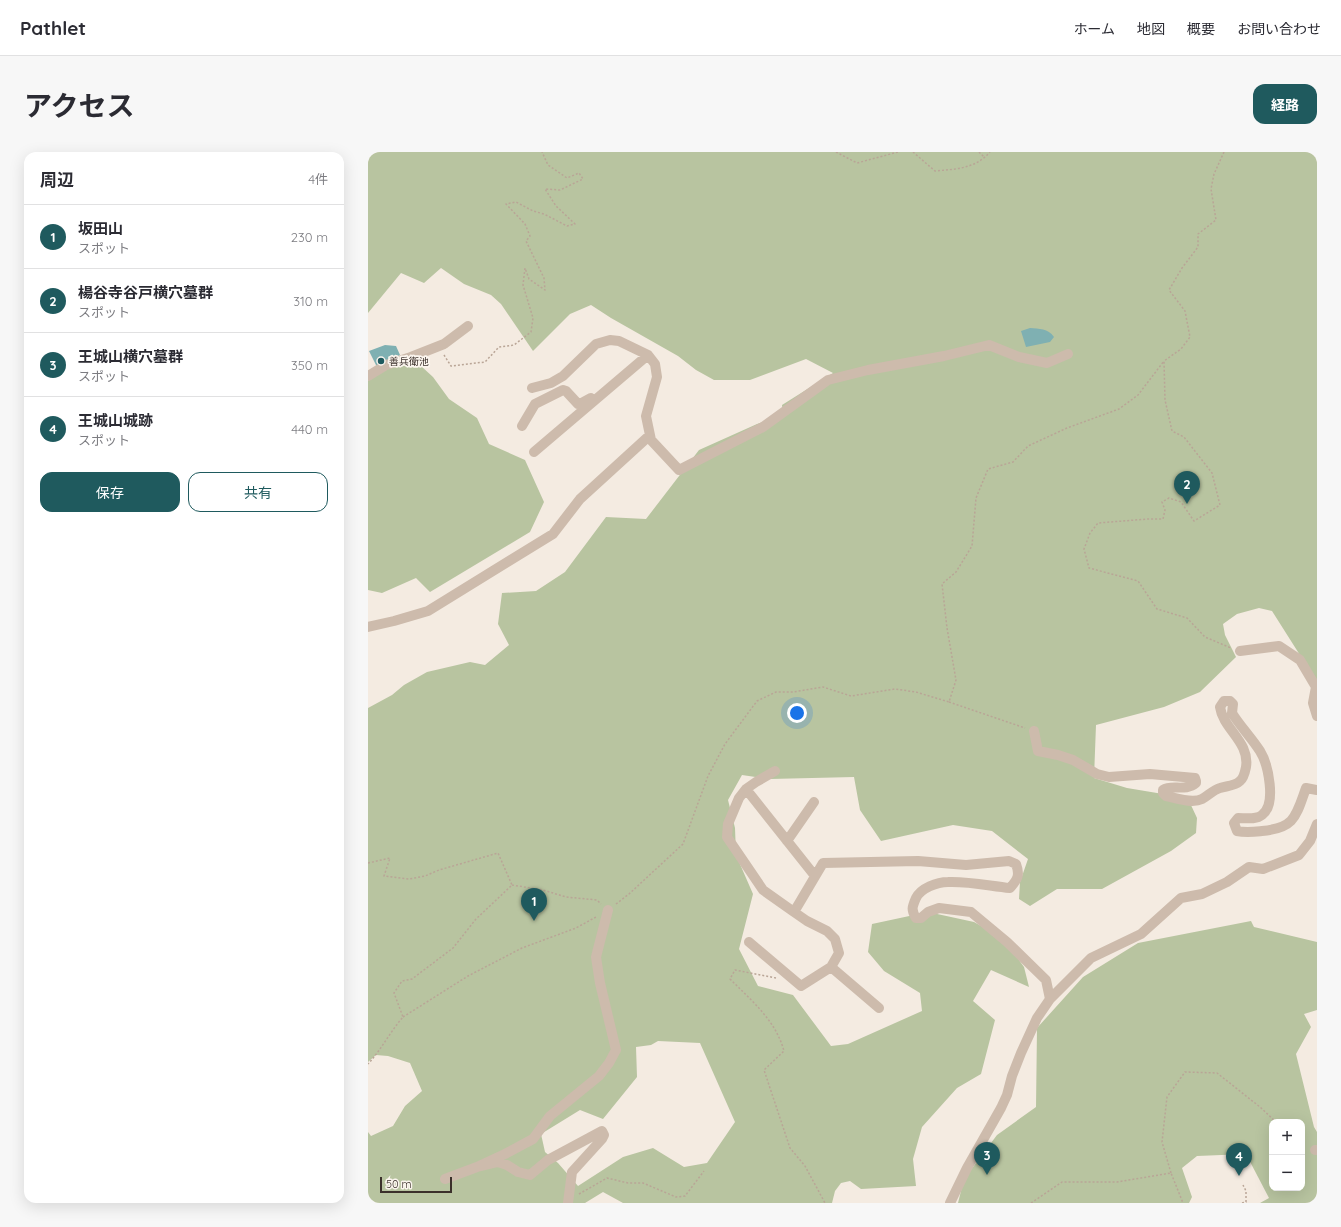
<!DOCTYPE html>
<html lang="ja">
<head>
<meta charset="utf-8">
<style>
  body { margin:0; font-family:Quicksand,"Noto Sans JP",sans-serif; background:#f7f7f7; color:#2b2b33 }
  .controls { position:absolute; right:12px; bottom:12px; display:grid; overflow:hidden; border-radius:8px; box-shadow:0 4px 16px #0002 }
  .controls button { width:36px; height:36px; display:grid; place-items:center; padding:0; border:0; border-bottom:1px solid #e1e1e2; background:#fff; color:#2b2b33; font:20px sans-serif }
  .scale { position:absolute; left:12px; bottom:10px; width:72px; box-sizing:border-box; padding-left:4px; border:2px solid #3b302b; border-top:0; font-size:11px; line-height:14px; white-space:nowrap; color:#3b302b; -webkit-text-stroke:3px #fbf5ee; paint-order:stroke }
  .you { position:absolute; left:429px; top:561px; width:14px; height:14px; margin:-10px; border:3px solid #fff; border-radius:50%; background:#1a73e8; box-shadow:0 0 0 6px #1a73e833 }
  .badge { display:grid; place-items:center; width:26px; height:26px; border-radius:50%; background:#1f5a5e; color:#fff; font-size:13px; font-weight:700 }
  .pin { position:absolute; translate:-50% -33px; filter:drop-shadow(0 1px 2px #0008) }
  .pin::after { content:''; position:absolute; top:21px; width:14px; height:12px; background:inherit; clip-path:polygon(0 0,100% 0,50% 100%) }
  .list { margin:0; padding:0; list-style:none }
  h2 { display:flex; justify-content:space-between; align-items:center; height:52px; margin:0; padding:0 16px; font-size:17px }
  h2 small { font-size:13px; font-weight:400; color:#7c7c81 }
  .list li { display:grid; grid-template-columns:26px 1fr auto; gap:12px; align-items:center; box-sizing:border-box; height:64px; padding:0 16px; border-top:1px solid #e1e1e2 }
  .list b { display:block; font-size:15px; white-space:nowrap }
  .list p { margin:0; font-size:13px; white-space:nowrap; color:#7c7c81 }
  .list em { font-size:13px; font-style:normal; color:#7c7c81 }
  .actions { display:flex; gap:8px; padding:12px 16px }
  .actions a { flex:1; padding:9px 0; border:1px solid #1f5a5e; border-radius:12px; text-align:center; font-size:14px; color:#1f5a5e }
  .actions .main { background:#1f5a5e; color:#fff }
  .map { position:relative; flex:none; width:949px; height:1051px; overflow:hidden; border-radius:12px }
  header { display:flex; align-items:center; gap:24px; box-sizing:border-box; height:56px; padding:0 20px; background:#fff; border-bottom:1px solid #e1e1e2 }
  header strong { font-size:19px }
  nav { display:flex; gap:22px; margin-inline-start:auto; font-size:14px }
  .intro { display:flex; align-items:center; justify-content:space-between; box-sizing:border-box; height:96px; padding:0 24px }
  h1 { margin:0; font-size:28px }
  .button { padding:10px 18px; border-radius:12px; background:#1f5a5e; color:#fff; font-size:14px; font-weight:700 }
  main { display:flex; gap:24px; padding:0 24px }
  aside { flex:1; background:#fff; border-radius:12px; box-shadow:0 4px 16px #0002 }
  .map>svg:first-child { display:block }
</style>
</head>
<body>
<header>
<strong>Pathlet</strong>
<nav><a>ホーム</a><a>地図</a><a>概要</a><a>お問い合わせ</a></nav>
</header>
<div class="intro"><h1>アクセス</h1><a class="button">経路</a></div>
<main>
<aside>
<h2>周辺<small>4件</small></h2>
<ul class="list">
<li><span class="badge">1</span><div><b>坂田山</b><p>スポット</p></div><em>230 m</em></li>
<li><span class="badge">2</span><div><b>楊谷寺谷戸横穴墓群</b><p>スポット</p></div><em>310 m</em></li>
<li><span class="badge">3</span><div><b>王城山横穴墓群</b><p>スポット</p></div><em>350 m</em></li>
<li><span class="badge">4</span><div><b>王城山城跡</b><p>スポット</p></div><em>440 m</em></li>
</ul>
<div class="actions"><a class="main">保存</a><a>共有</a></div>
</aside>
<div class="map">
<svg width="949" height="1051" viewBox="0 0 949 1051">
  <rect width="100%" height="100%" fill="#f4ebe1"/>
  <path fill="#b8c4a0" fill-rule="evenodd" d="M 0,0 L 949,0 L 949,530 L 904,459 L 891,456 L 869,462 L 855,472 L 857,483 L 868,505 L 832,540 L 796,555 L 728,573 L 726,626 L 759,636 L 801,643 L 822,651 L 829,666 L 828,681 L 803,699 L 734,737 L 689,737 L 662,754 L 651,747 L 652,730 L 660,707 L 624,679 L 585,673 L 513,689 L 492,658 L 486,625 L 402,627 L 374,623 L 360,648 L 367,676 L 368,703 L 385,742 L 371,797 L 390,834 L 425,843 L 463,894 L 480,892 L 554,859 L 552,841 L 516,819 L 500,800 L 504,772 L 560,760 L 606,770 L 631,784 L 645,800 L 656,815 L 661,835 L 623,818 L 605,849 L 627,868 L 613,922 L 589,936 L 554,975 L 545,1007 L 548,1034 L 493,1037 L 482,1029 L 473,1031 L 467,1039 L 464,1051 L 255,1051 L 235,1040 L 217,1051 L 0,1051 L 0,980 L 3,984 L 25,974 L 37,954 L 54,939 L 42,911 L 20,904 L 8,903 L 0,910 L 0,556 L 24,543 L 36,533 L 59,520 L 102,510 L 117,513 L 141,493 L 130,472 L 134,441 L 168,439 L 197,420 L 238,365 L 278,367 L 331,298 L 389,272 L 415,263 L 414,253 L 465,221 L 438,207 L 382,228 L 346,228 L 328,218 L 310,204 L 243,166 L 223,153 L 202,162 L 165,199 L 133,152 L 123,143 L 96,132 L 73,116 L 56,131 L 33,121 L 0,161 ZM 290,889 L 332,891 L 367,970 L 339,1011 L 316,1015 L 285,996 L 255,1005 L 210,1034 L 190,1011 L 177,1000 L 173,982 L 212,958 L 235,967 L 269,925 L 268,895 L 283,893 Z
    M 41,203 L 65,225 L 81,247 L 109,266 L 121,292 L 157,308 L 176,350 L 162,380 L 62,440 L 48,426 L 14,441 L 0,438 L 0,229 Z
    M 883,769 L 886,775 L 949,790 L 949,858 L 936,862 L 943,875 L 928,902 L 946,975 L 949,980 L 949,1051 L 892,1051 L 901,1046 L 878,1002 L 829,1004 L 814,1016 L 824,1045 L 821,1051 L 590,1051 L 596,1027 L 629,983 L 668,955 L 669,876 L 715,825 L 770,791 ZM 904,970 L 934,970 L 934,1036 L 904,1036 Z"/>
  <path fill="#7fb0b2" d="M 662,176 C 671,177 680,176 686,185 L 682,190 L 658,195 L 653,179 Z
    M 17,193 L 28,194 L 32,203 L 9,215 L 1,199 Z"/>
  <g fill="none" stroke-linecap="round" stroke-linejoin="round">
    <path stroke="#b9a596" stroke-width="1.5" stroke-dasharray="2 2" stroke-linecap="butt" d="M 468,0 L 489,11 L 530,0
      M 545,0 L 567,19 C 588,17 607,17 622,0
      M 611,0 L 617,6
      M 856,0 L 846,22 L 843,37 L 848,68 L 830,82 L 830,95 L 814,116 L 801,138 L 817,159 L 822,185 L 813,197 L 796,209 L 797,248 L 804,279 L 816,285 L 844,321 L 852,353 L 826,369 L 813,350 L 801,346 L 794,350 L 797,358 L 795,367 L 780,367 L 730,371 L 722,381 L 716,397 L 721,416 L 770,429 L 789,457 L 819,466 L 837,485 L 863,496
      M 76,203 L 83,214 L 117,210 L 131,195 L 146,193 L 163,180 L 165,166 L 155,133 L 157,116 L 161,127 L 177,138 L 176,126 L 158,89 L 162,84 L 157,72 L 138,52 L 148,50 L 165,59 L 176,62 L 199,74 L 207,72 L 188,54 L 177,37 L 192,38 L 215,27 L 211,21 L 199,26 L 180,13 L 174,0
      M 581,550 L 657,576
      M 0,711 L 22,706 L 16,724 L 41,727 L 57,724 L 71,718 L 130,701 L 144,733 L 108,767 L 85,796 L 44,827 L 34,829 L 26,841 L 35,865 C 22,880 13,898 0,912
      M 144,733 L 175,738 L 198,745 L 229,748 L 233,752
      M 248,752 L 261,742 L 315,692 L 340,624 L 357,592 L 389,549 L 408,540 L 425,540 L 455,535 L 483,544 L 527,537 L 548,540 L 581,550 L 588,528 L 579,476 L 574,432 L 588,420 L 604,394 L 608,346 L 620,317 L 645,310 L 660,294 L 699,276 L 751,257 L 770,243 L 796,209
      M 408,826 L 367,818 L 362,827 C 384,849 408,869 416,899 L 396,918 L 422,996 L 437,1014 L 457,1051
      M 35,865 L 100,824 L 154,796 L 208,776 L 228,765
      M 803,1021 L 794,990 L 799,945 L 817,920 L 849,921 L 892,955 L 908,970
      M 211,1042 L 239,1026 L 260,1031 L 275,1031 L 308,1045 L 317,1044 L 336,1019
      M 663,1051 L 694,1030 L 749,1030 L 803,1021 L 815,1051
      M 874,1051 L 878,1050 L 878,1039 L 875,1033"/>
    <path stroke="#cdbbac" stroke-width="10" d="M 0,224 L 18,213 L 43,205 L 76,192 L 100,174
      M 164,236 L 183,231 L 195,224 L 228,192 L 242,188 L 251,189 L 280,203 L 287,212 L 289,225 L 278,264 L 283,288 L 311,318 L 395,275 L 460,228 L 500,218 L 576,204 L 621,193 L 651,205 L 679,211 L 700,202
      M 154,274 L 167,252 L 195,238 L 198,239 L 210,252 L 212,252 L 223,246
      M 166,300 L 280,203
      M 0,475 L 26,469 L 60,459 L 185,382 L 212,347 L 281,284
      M 872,499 L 911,494 L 932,508 L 948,535 L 945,551 L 949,564
      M 666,579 L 670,599 L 690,603 L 705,608 L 729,622 L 741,625 L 782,622 L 827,626 L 828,629 L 828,631 C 817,640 804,632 795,638 L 795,641 L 798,644 C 808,646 824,652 834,647 C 840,644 845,638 852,636 C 858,634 867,634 872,629 C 876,626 877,620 878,615 C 882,590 855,577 852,555 L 856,549 L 862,549 L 865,552 L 864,561 C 872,574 883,585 892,599 C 900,612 909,652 894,663 C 888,668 877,666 870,666 L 866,671 L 869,679 C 878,681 885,680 894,679 C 927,676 928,664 938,636 L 949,638
      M 407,619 L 388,630 L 378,637 L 371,646 L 360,672 L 359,685 L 395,738 L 426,760 L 455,711 L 550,709 L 598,713 L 641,709 L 648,712 C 652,723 650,727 642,736 C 622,734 600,729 580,730 C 569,730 553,736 548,746 C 544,755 543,758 548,766 L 553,766 L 560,760 L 571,756 L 603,760 L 639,790 L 678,828 L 682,847
      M 378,637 L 447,724
      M 419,689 L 446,650
      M 381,790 L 433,834 L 463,815 L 471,801 L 467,787 L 459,779 L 439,769 L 426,760
      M 463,815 L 511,856
      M 947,998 L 949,998
      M 109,1015 L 137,1002 L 165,987 L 182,964 L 231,924 L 241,911 L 248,898 L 232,831 L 228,805 L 240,758
      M 77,1027 L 109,1015 L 130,1010 L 139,1013 L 150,1020 L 162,1023 L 180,1008 L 234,979 L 236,983 L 234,987 L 204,1020 L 200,1051
      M 582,1051 L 599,1016 L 633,956 L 639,943 L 644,924 L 653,901 L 669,866 L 682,847 L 723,806 L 773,782 L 813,746 L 834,742 L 859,730 L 881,715 L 895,717 L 931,703 L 942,689 L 949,672"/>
  </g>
  <circle fill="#1f5a5e" stroke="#fbf5ee" stroke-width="1.5" cx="13" cy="209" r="4"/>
  <g text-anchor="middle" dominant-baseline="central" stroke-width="3.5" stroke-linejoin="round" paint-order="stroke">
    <g font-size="10" fill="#3b302b" stroke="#fbf5ee" text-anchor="start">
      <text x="21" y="209">善兵衛池</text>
    </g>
  </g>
</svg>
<div class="controls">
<button>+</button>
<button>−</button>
</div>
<div class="scale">50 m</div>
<div class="you"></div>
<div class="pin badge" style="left:166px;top:769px">1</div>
<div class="pin badge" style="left:819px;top:352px">2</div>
<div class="pin badge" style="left:619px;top:1023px">3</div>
<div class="pin badge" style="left:871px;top:1024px">4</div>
</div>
</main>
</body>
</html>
